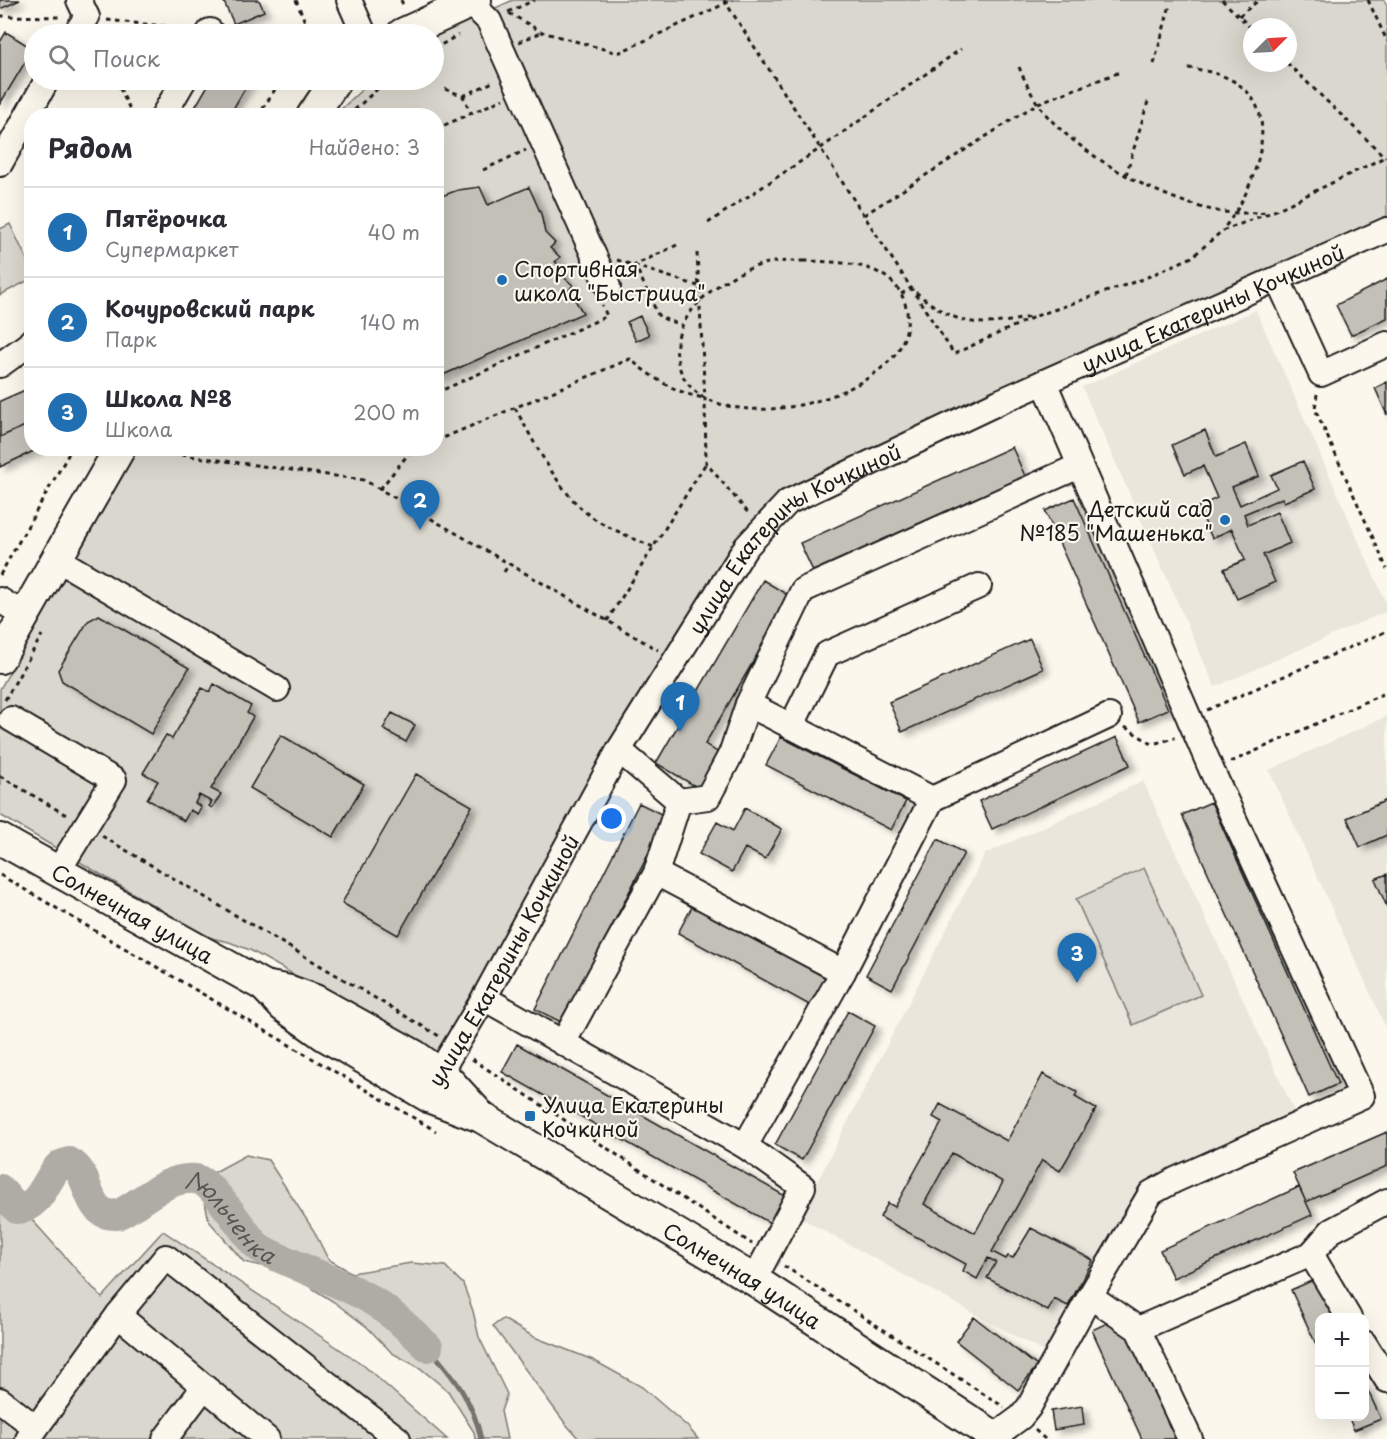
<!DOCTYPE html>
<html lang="ru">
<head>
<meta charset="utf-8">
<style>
  body { margin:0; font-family:"Playpen Sans",sans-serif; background:#f7f7f7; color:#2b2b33 }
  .controls { position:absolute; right:18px; bottom:18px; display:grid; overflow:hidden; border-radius:12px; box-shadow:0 6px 24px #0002 }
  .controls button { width:54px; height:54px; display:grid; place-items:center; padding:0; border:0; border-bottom:2px solid #e1e1e2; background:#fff; color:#2b2b33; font:30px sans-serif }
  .compass { position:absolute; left:1243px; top:18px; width:54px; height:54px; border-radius:50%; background:#fff; box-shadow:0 6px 24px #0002; rotate:66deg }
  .you { position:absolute; left:612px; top:819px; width:21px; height:21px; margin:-15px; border:4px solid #fff; border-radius:50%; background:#1a73e8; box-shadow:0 0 0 9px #1a73e833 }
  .badge { display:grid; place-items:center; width:39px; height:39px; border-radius:50%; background:#1f6fb2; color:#fff; font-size:20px; font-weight:700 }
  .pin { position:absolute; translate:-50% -50px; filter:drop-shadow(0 2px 3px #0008) }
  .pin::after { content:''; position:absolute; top:32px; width:21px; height:18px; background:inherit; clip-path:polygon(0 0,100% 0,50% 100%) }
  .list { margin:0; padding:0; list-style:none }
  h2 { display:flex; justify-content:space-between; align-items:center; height:78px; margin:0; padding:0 24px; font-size:26px }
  h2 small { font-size:20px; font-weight:400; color:#7c7c81 }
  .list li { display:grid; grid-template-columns:39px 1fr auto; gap:18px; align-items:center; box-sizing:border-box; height:90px; padding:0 24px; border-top:2px solid #e1e1e2 }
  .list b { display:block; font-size:22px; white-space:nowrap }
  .list p { margin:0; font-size:20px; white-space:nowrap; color:#7c7c81 }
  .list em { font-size:20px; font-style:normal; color:#7c7c81 }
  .icon { flex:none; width:33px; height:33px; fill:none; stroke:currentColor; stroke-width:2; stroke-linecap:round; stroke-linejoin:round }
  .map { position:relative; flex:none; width:1387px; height:1439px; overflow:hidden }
  .search { position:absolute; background:#fff; box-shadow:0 6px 24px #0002; left:24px; top:24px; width:420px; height:66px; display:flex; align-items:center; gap:15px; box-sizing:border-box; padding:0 21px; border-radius:33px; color:#7c7c81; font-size:22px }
  .panel { position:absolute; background:#fff; box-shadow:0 6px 24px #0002; left:24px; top:108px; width:420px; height:348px; border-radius:24px }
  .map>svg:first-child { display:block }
</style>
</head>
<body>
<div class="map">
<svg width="1387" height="1439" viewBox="0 0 1387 1439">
  <defs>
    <filter id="shadow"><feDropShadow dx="6" dy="4" stdDeviation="3" flood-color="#0004"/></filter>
  </defs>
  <rect width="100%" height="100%" fill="#fbf7ec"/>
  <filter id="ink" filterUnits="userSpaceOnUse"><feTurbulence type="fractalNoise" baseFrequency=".0167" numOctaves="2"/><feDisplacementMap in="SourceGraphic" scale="12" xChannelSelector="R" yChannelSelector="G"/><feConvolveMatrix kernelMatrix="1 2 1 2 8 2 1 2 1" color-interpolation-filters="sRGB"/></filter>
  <g filter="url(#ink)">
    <path fill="#eae6dc" d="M 1256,310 L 1387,605 L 1387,611 L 1215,687 L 1082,387 Z
      M 1387,716 L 1387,1025 L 1385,1026 L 1269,770 Z
      M 1143,781 L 1295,1113 L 1148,1182 L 1051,1356 L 799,1217 L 985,854 Z"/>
    <path fill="#dad7ce" stroke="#7b7a75" stroke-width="1.5" fill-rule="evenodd" d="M 513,0 L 1384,0 L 1387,6 L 1387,216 L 784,492 L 438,1056 L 250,950 L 229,942 L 207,937 L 0,815 L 0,689 L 137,449 L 436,448 L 436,116 L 335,115 L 372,80 L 434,80 L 434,36 ZM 1252,27 L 1288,27 L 1288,63 L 1252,63 Z
      M 10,224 L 31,268 L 31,279 L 0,295 L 0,229 Z
      M 1144,868 L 1201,995 L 1133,1025 L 1076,899 Z
      M 246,1155 L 268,1160 L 314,1231 L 328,1259 L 352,1273 L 411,1263 L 445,1266 L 463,1284 L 473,1311 L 479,1337 L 507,1394 L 501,1411 L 507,1439 L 475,1439 L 474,1432 L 448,1391 L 420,1368 L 392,1353 L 367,1327 L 334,1302 L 285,1271 L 244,1262 L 209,1221 L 200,1180 Z
      M 0,1184 L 102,1298 L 163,1231 L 362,1364 L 447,1439 L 0,1439 Z
      M 503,1319 L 534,1337 L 593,1360 L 642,1387 L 688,1427 L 698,1439 L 579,1439 L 565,1423 L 493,1326 Z"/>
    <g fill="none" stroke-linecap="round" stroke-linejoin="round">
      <path stroke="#74726e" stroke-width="5" d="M 428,1347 C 453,1376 473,1400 481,1439"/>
      <path stroke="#afaca5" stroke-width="30" id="s1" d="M 0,1189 L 17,1209 C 42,1207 46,1177 60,1165 C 61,1165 69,1162 69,1162 C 93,1172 82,1216 117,1215 C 141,1204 166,1176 195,1179 C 212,1180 243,1232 256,1245 C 265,1253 278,1257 289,1262 C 315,1274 343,1284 368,1298 C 390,1311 409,1329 428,1347"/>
    </g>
    <path fill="#c3c0b8" stroke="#1c1c1c" stroke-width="1.5" fill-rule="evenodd" filter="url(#shadow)" d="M 0,0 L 20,0 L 0,9 Z
      M 223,0 L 259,0 L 264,11 L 234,24 Z
      M 6,32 L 33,49 L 0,104 L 0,42 Z
      M 211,80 L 250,80 L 229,116 L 190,116 Z
      M 480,187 L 488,205 L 529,187 L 541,214 L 545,233 L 555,243 L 550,248 L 560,257 L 555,262 L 566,271 L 562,276 L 573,285 L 569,290 L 583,313 L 436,378 L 436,198 L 458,190 Z
      M 1387,279 L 1387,318 L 1351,335 L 1336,305 Z
      M 640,316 L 649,335 L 636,341 L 627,322 Z
      M 1387,382 L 1387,415 L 1375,388 Z
      M 32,387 L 32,423 L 0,437 L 0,401 Z
      M 32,423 L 32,448 L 40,448 L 0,467 L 0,437 Z
      M 1205,430 L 1216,457 L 1246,444 L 1259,476 L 1232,487 L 1240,505 L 1277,488 L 1271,475 L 1303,461 L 1315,489 L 1284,502 L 1282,498 L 1244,514 L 1248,525 L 1277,512 L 1290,543 L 1263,555 L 1275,582 L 1237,599 L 1224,569 L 1245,560 L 1232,529 L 1212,538 L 1198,507 L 1217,498 L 1203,466 L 1185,474 L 1172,445 Z
      M 1012,447 L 1025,476 L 813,571 L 800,543 Z
      M 1074,498 L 1168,709 L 1139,722 L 1045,511 Z
      M 763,580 L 791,597 L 705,744 L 720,754 L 700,789 L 656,763 Z
      M 99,615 L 189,668 L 151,734 L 62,681 L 58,670 L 88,621 Z
      M 1030,639 L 1043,669 L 902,732 L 889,702 Z
      M 214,684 L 251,706 L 247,713 L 253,717 L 211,789 L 221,794 L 212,808 L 209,806 L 212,802 L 199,795 L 195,803 L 201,807 L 197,814 L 190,810 L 184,821 L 147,799 L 158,781 L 143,773 L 166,735 L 172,739 L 202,688 L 210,692 Z
      M 392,713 L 415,725 L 406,742 L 383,729 Z
      M 281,735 L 364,784 L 333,837 L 250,788 Z
      M 781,737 L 906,801 L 891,830 L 766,765 Z
      M 1117,737 L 1130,765 L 992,829 L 979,801 Z
      M 416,774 L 472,806 L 398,935 L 342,903 Z
      M 1387,800 L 1387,835 L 1360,847 L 1347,818 Z
      M 1211,802 L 1338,1084 L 1309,1097 L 1182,815 Z
      M 639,803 L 667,817 L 563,1023 L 535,1009 Z
      M 745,808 L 782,829 L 765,859 L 745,848 L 732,872 L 699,854 L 717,822 L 733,831 Z
      M 938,839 L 964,853 L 892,989 L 866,975 Z
      M 1387,874 L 1387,907 L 1375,879 Z
      M 693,905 L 828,979 L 813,1007 L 678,933 Z
      M 848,1011 L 875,1026 L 802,1160 L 775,1145 Z
      M 517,1044 L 785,1196 L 770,1223 L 502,1072 Z
      M 1043,1074 L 1077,1092 L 1075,1097 L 1096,1109 L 1060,1171 L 1042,1160 L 992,1252 L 1006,1259 L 1008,1256 L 1013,1258 L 1031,1228 L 1093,1260 L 1068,1306 L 1054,1299 L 1048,1311 L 987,1278 L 996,1262 L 988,1258 L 977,1279 L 963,1271 L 966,1264 L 880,1217 L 888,1203 L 895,1207 L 942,1122 L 933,1117 L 940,1104 L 1007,1141 ZM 952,1153 L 1003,1182 L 975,1233 L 924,1204 Z
      M 1387,1132 L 1387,1166 L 1306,1202 L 1293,1173 Z
      M 1299,1187 L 1312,1215 L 1173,1278 L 1160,1250 Z
      M 1318,1278 L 1335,1318 L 1320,1318 L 1320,1353 L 1291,1290 Z
      M 974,1317 L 1037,1366 L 1018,1390 L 956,1341 Z
      M 1120,1317 L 1176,1439 L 1142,1439 L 1092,1330 Z
      M 1364,1382 L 1381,1419 L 1354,1430 L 1348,1416 L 1364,1416 Z
      M 1082,1406 L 1084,1425 L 1054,1430 L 1051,1411 Z"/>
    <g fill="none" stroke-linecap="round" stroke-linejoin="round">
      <defs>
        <g id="minor">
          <path d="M 349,0 L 364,34"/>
          <path d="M 471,3 L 489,21 L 608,287"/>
          <path d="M 75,34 L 87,17 L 79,0"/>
          <path d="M 208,34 L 210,31"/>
          <path d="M 163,116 L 184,80"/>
          <path d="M 0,164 L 47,80"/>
          <path d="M 1278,280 L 1321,374 L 1387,344"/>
          <path d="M 0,365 L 29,344 L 32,340"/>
          <path d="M 57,559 L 277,689"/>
          <path d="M 0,600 L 24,615"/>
          <path d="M 748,704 L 932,799"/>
          <path d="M 11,719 L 114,780 L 58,871"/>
          <path d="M 791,727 L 827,654 L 979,586"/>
          <path d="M 619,750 L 679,801"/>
          <path d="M 656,873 L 843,972"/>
          <path d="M 484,998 L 745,1146 L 803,1187 L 754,1280"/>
          <path d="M 563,1043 L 656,873 L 679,801 L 708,797 L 731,754 L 748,704 L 803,590 L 1079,466"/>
          <path id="s2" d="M 431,1087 L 484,998 L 619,750 L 746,547 L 788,502 L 999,402 L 1387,230"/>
          <path d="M 745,1146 L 843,972 L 932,799 L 1109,716"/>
          <path d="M 1311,1254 L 1349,1318"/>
          <path d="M 1090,1296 L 1138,1329 L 1190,1439"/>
          <path d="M 118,1315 L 166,1257 L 398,1439"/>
          <path d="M 1138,1329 L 1311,1254 L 1331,1231 L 1387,1201"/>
          <path d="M 1364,1343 L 1387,1380"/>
          <path d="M 0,1400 L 36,1428 L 28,1439"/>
          <path d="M 36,1428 L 118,1315 L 267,1439"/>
          <path d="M 995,1436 L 1021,1417 L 1029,1407 L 1090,1296 L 1151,1193 L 1175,1180 L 1362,1096 L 1212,771 L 1044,382"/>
          <path d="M 165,1439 L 204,1387"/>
        </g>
        <g id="major">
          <path d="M 402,34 L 476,0"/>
          <path d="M 312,116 L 336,80"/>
          <path d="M 0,658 L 120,448"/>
          <path id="s3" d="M 0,839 L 264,986 L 290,991 L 315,1000 L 414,1055 L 446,1078 L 478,1113"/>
          <path id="s4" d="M 264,986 L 283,1006 L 324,1035 L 431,1098 L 481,1117 L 754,1280 L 998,1439"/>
        </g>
      </defs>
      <use href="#minor" stroke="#1c1c1c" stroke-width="28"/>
      <use href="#major" stroke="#1c1c1c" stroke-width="34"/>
      <path stroke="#1c1c1c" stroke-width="3" stroke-dasharray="4.5 4.5" stroke-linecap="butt" d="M 296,0 L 310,34
        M 401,0 L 403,5
        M 724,0 L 954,354 L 1036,316 L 1143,279 L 1192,257 L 1222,231 L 1272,212 L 1387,156
        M 1222,0 L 1252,29
        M 1368,0 L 1387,41
        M 508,12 L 535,0
        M 509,13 L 542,32 L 618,53 L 733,0
        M 0,16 L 61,17
        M 1239,16 L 1259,0
        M 107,20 L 190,29
        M 229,32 L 250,34
        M 310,34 L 326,25
        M 519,42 L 542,32
        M 434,49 L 458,35
        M 1287,63 L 1385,157
        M 1154,64 L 1170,5
        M 1019,67 C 1027,86 1036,104 1050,119 C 1089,160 1162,200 1217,211 C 1234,214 1251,213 1268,212
        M 1188,68 C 1250,75 1274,107 1256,167 C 1248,191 1239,210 1223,229
        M 116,80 L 133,116
        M 445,89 L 463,96 L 471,113
        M 463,96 L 495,81
        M 258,116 L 281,80
        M 348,116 L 387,80
        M 436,129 L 503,99
        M 483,170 L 526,150
        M 1126,175 L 1149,98
        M 864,215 L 1038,103 L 1120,72
        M 708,223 L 821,148 L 961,49
        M 677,245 L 635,265 L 659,317 L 681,325
        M 697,253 L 705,399 L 706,463 L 750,515
        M 617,260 L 698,286
        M 804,261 C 844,262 899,262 907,312 C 909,327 904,343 895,355 C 857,399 768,422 714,402 C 698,397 685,384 680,369 C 661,318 725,272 768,263 C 780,261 792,261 804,261 Z
        M 901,294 L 911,288 C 954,325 975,329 1030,317
        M 436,393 L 607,316 L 602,305
        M 1317,394 L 1315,409 L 1387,569
        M 515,408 C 535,443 562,500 598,521 C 615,531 635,539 653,547
        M 436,431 L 440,439
        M 436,441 L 630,359 C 651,377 675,393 704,398
        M 146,450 L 364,480 L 658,650
        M 380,489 L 410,452 L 418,448
        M 504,572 L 509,564
        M 0,575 L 72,448
        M 607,621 L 706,463
        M 5,700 L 42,635
        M 1207,710 L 1387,631
        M 1125,727 L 1152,744 L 1175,738
        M 1231,762 L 1387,692
        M 0,776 L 68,816
        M 102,836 L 439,1036
        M 0,875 L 436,1131
        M 472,1059 L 752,1244
        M 784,1266 L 1004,1407
        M 1035,1430 L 1045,1439"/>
      <use href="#minor" stroke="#fbf7ec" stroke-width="24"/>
      <use href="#major" stroke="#fbf7ec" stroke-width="30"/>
    </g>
  </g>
  <g fill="#1f6fb2" stroke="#fbf7ec" stroke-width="2">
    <circle cx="502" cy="280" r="6"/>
    <circle cx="1225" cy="520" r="6"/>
    <rect x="524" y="1110" width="12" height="12" rx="3"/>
  </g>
  <g text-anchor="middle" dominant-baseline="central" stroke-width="4.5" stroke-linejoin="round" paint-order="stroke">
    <g font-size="21" fill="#1c1c1c" stroke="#fbf7ec" text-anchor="start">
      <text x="514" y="268">Спортивная<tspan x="514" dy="24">школа "Быстрица"</tspan></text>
      <text x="1213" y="508" text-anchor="end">Детский сад<tspan x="1213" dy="24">№185 "Машенька"</tspan></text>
      <text x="542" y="1104">Улица Екатерины<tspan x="542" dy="24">Кочкиной</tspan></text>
    </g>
    <g font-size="21" fill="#1c1c1c" stroke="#fbf7ec">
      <text stroke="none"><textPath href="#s2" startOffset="1154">улица Екатерины Кочкиной</textPath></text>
      <text stroke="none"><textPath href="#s2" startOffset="668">улица Екатерины Кочкиной</textPath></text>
      <text stroke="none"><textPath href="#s3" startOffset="152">Солнечная улица</textPath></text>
      <text stroke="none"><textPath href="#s2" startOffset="146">улица Екатерины Кочкиной</textPath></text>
      <text stroke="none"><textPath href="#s4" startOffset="561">Солнечная улица</textPath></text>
    </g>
    <g font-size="22" font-style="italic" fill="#575653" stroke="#fbf7ec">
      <text stroke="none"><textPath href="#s1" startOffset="315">Люльченка</textPath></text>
    </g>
  </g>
</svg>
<div class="controls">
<button>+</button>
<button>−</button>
</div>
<svg class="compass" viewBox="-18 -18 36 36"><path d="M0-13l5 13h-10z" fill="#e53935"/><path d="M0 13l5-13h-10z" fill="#7c7c81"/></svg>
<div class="you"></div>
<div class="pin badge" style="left:680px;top:732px">1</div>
<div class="pin badge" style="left:420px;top:530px">2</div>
<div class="pin badge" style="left:1077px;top:983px">3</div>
<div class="search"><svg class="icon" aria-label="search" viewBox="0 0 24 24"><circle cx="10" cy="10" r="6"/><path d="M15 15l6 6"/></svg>Поиск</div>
<section class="panel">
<h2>Рядом<small>Найдено: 3</small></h2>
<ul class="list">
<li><span class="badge">1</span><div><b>Пятёрочка</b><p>Супермаркет</p></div><em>40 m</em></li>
<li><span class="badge">2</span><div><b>Кочуровский парк</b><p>Парк</p></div><em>140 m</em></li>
<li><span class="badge">3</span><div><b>Школа №8</b><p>Школа</p></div><em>200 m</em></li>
</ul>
</section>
</div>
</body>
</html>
